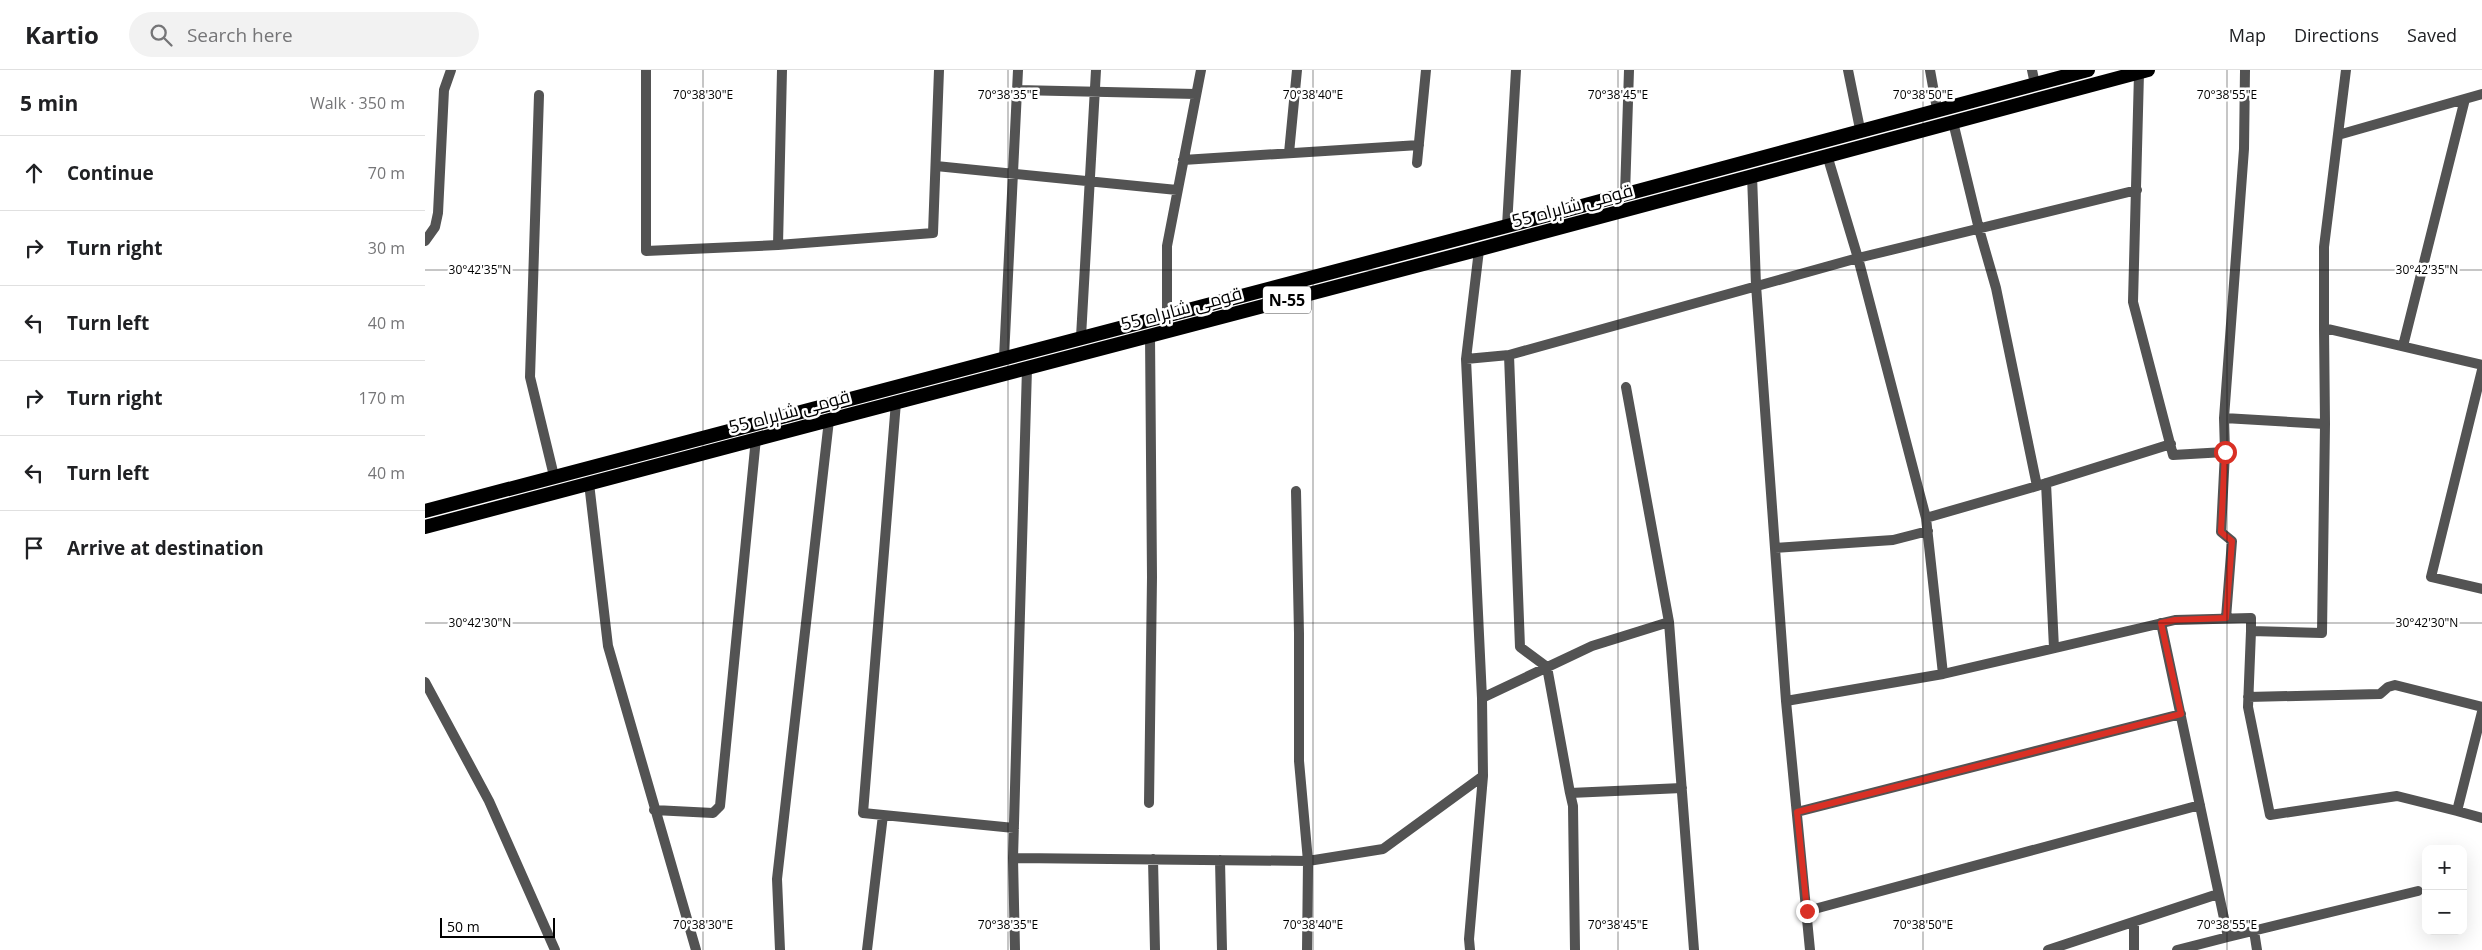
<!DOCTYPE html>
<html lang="en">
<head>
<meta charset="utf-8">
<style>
  body { margin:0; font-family:"Open Sans",Cairo,sans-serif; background:#f2f2f2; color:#202124 }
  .controls { position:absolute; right:15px; bottom:15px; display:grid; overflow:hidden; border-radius:10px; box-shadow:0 5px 20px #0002 }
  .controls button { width:45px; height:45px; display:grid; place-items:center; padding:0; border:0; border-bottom:1px solid #e0e0e0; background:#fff; color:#202124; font:25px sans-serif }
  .scale { position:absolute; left:15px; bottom:12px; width:115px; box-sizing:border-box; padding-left:5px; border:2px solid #000; border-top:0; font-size:14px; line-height:18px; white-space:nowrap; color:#000; -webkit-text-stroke:4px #fff; paint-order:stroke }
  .stop { position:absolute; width:15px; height:15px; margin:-11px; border:4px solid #d93025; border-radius:50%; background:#fff }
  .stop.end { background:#d93025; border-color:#fff; box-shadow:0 1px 5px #0008 }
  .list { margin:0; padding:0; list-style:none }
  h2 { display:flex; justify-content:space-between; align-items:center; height:65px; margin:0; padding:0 20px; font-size:21px }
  h2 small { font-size:16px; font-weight:400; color:#757577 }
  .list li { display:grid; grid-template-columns:32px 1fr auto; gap:15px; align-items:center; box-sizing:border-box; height:75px; padding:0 20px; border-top:1px solid #e0e0e0 }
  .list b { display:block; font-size:19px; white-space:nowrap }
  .list em { font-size:16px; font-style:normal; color:#757577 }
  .icon { flex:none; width:28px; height:28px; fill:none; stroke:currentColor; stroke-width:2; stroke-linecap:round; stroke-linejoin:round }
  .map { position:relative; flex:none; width:2057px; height:880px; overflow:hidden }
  header { display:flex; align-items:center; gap:30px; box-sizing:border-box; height:70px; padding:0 25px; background:#fff; border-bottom:1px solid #e0e0e0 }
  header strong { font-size:24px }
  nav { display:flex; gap:28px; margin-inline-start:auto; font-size:18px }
  .search { width:350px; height:45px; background:#f2f2f2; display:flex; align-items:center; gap:12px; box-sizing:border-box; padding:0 18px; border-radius:28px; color:#757577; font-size:19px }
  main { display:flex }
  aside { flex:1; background:#fff }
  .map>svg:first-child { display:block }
</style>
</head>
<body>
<header>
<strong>Kartio</strong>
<div class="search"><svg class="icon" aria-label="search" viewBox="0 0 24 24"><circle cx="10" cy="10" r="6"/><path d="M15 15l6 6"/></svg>Search here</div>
<nav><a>Map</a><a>Directions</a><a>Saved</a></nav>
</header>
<main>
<aside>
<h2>5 min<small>Walk · 350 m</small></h2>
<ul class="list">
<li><svg class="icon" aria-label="ahead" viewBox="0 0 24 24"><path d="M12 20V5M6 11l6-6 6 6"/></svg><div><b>Continue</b></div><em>70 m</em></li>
<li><svg class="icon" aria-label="right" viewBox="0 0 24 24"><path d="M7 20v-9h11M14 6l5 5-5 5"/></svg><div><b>Turn right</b></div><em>30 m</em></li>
<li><svg class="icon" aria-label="left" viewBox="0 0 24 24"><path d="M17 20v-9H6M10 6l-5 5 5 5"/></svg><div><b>Turn left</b></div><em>40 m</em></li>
<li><svg class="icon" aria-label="right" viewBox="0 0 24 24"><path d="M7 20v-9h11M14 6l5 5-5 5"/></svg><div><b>Turn right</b></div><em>170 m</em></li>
<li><svg class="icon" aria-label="left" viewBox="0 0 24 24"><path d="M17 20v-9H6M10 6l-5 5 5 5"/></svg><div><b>Turn left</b></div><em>40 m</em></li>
<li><svg class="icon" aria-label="arrive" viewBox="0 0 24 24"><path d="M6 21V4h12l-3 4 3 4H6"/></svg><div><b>Arrive at destination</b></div></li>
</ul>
</aside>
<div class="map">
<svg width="2057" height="880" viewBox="0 0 2057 880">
  <rect width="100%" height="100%" fill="#fff"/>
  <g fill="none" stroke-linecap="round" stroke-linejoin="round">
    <path stroke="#535353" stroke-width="10" d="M 221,0 L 221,181 L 353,175
      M 357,0 L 353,175 L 508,163 L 514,0
      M 1423,0 L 1435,59
      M 1505,0 L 1512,39
      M 1607,0 L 1610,14
      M 1820,0 L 1819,79 L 1799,348 L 1900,354 L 1899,258
      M 1921,0 L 1899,177 L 1899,258 L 2057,295
      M 1714,3 L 1708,232 L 1748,385 L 1800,382 L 1799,348
      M 592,20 L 771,24
      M 114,25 L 105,307 L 129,406
      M 1528,52 L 1554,159 L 1571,218 L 1612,416 L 1746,374
      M 1913,65 L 2057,24
      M 864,83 L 872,0
      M 1402,85 L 1433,188 L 1712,120
      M 758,90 L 994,75
      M 992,93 L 1001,0
      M 511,96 L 752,120
      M 1327,105 L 1331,215 L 1361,631 L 1518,604 L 1750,550 L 1826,548 L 1826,561 L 1897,563 L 1900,354
      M 1200,124 L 1204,0
      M 1082,156 L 1091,0
      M 0,171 L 10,157 L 13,143 L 19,20 L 26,0
      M 1054,180 L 1041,289 L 1084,285 L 1433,188 L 1501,448 L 1612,416
      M 742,245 L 742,176 L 776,0
      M 656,267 L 671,0
      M 1978,276 L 2040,29
      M 1084,285 L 1095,577 L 1122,597 L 1145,723 L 1148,736 L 1150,880
      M 579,288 L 593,0
      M 1041,289 L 1057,628 L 1167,576 L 1244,552 L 1201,317
      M 602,298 L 588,788 L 883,791 L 882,880
      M 2057,300 L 2006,507 L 2057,519
      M 471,332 L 438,743 L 589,758
      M 1800,382 L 1796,462 L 1807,471 L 1801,548
      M 164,413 L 183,576 L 271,880
      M 1621,413 L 1629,578
      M 871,421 L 874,563 L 874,691 L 883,791 L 958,779 L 1058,706 L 1057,628
      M 1501,448 L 1518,604
      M 1350,478 L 1468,470 L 1503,461
      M 1244,552 L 1269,880
      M 1736,553 L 1803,867 L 1993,821
      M 1826,561 L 1823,637 L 1845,745 L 1972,726 L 2032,741
      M 0,612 L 64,731 L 130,880
      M 1823,627 L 1955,624 L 1963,617 L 1970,615 L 2057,637
      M 1361,631 L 1385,880
      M 2057,642 L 2032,741 L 2057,748
      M 1145,723 L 1257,718
      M 724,733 L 727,507 L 725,265
      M 229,740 L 288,743 L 295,736 L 331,368
      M 1372,742 L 1756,644
      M 588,788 L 590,880
      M 728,789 L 730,880
      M 795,790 L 797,880
      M 1382,841 L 1775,735
      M 1709,852 L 1709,880
      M 1829,861 L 1832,880
      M 355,880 L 352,809 L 404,350
      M 442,880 L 458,745
      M 1045,880 L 1044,869 L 1058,706
      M 1623,880 L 1793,824
      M 1752,880 L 1803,867"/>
    <path stroke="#000" stroke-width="14" d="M 0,441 L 1082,156 L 1663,0
      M 0,457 C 349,364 699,273 1048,181 C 1274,122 1498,59 1723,0"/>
  </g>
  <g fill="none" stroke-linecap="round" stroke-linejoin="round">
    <path stroke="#d93025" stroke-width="6" d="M 1382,841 L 1372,742 L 1756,644 L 1736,553 L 1750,550 L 1801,548 L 1807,471 L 1796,462 L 1800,382"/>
  </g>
  <path fill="none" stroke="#000" stroke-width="1" stroke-opacity="0.45" d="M 278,0 L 278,880M 583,0 L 583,880M 888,0 L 888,880M 1193,0 L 1193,880M 1498,0 L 1498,880M 1802,0 L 1802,880M 0,200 L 2057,200M 0,553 L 2057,553"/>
  <g text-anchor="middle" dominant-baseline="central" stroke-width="5" stroke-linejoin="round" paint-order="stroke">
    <rect fill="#fff" stroke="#4c4c4c" stroke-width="1" x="838" y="216.5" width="48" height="27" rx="4"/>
    <g font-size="16" font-weight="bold" fill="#000">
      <text x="862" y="230">N-55</text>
    </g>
    <g font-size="18" fill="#000" stroke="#fff">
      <text transform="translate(1147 135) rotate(-15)">قومی شاہراہ 55</text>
      <text transform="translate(756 238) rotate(-15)">قومی شاہراہ 55</text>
      <text transform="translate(364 341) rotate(-15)">قومی شاہراہ 55</text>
    </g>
  </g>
  <g font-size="12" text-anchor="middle" fill="#000" stroke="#fff" stroke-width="5" stroke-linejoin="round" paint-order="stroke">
    <text x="278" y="29">70°38'30"E</text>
    <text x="583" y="29">70°38'35"E</text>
    <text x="888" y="29">70°38'40"E</text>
    <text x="1193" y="29">70°38'45"E</text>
    <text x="1498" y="29">70°38'50"E</text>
    <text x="1802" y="29">70°38'55"E</text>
    <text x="55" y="204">30°42'35"N</text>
    <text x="2002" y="204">30°42'35"N</text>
    <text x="55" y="557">30°42'30"N</text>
    <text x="2002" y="557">30°42'30"N</text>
    <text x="278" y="859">70°38'30"E</text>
    <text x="583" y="859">70°38'35"E</text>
    <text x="888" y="859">70°38'40"E</text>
    <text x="1193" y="859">70°38'45"E</text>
    <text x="1498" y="859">70°38'50"E</text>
    <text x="1802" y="859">70°38'55"E</text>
  </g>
</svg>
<div class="controls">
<button>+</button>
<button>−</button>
</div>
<div class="scale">50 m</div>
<div class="stop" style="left:1800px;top:382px"></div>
<div class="stop end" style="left:1382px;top:841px"></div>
</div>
</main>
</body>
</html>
